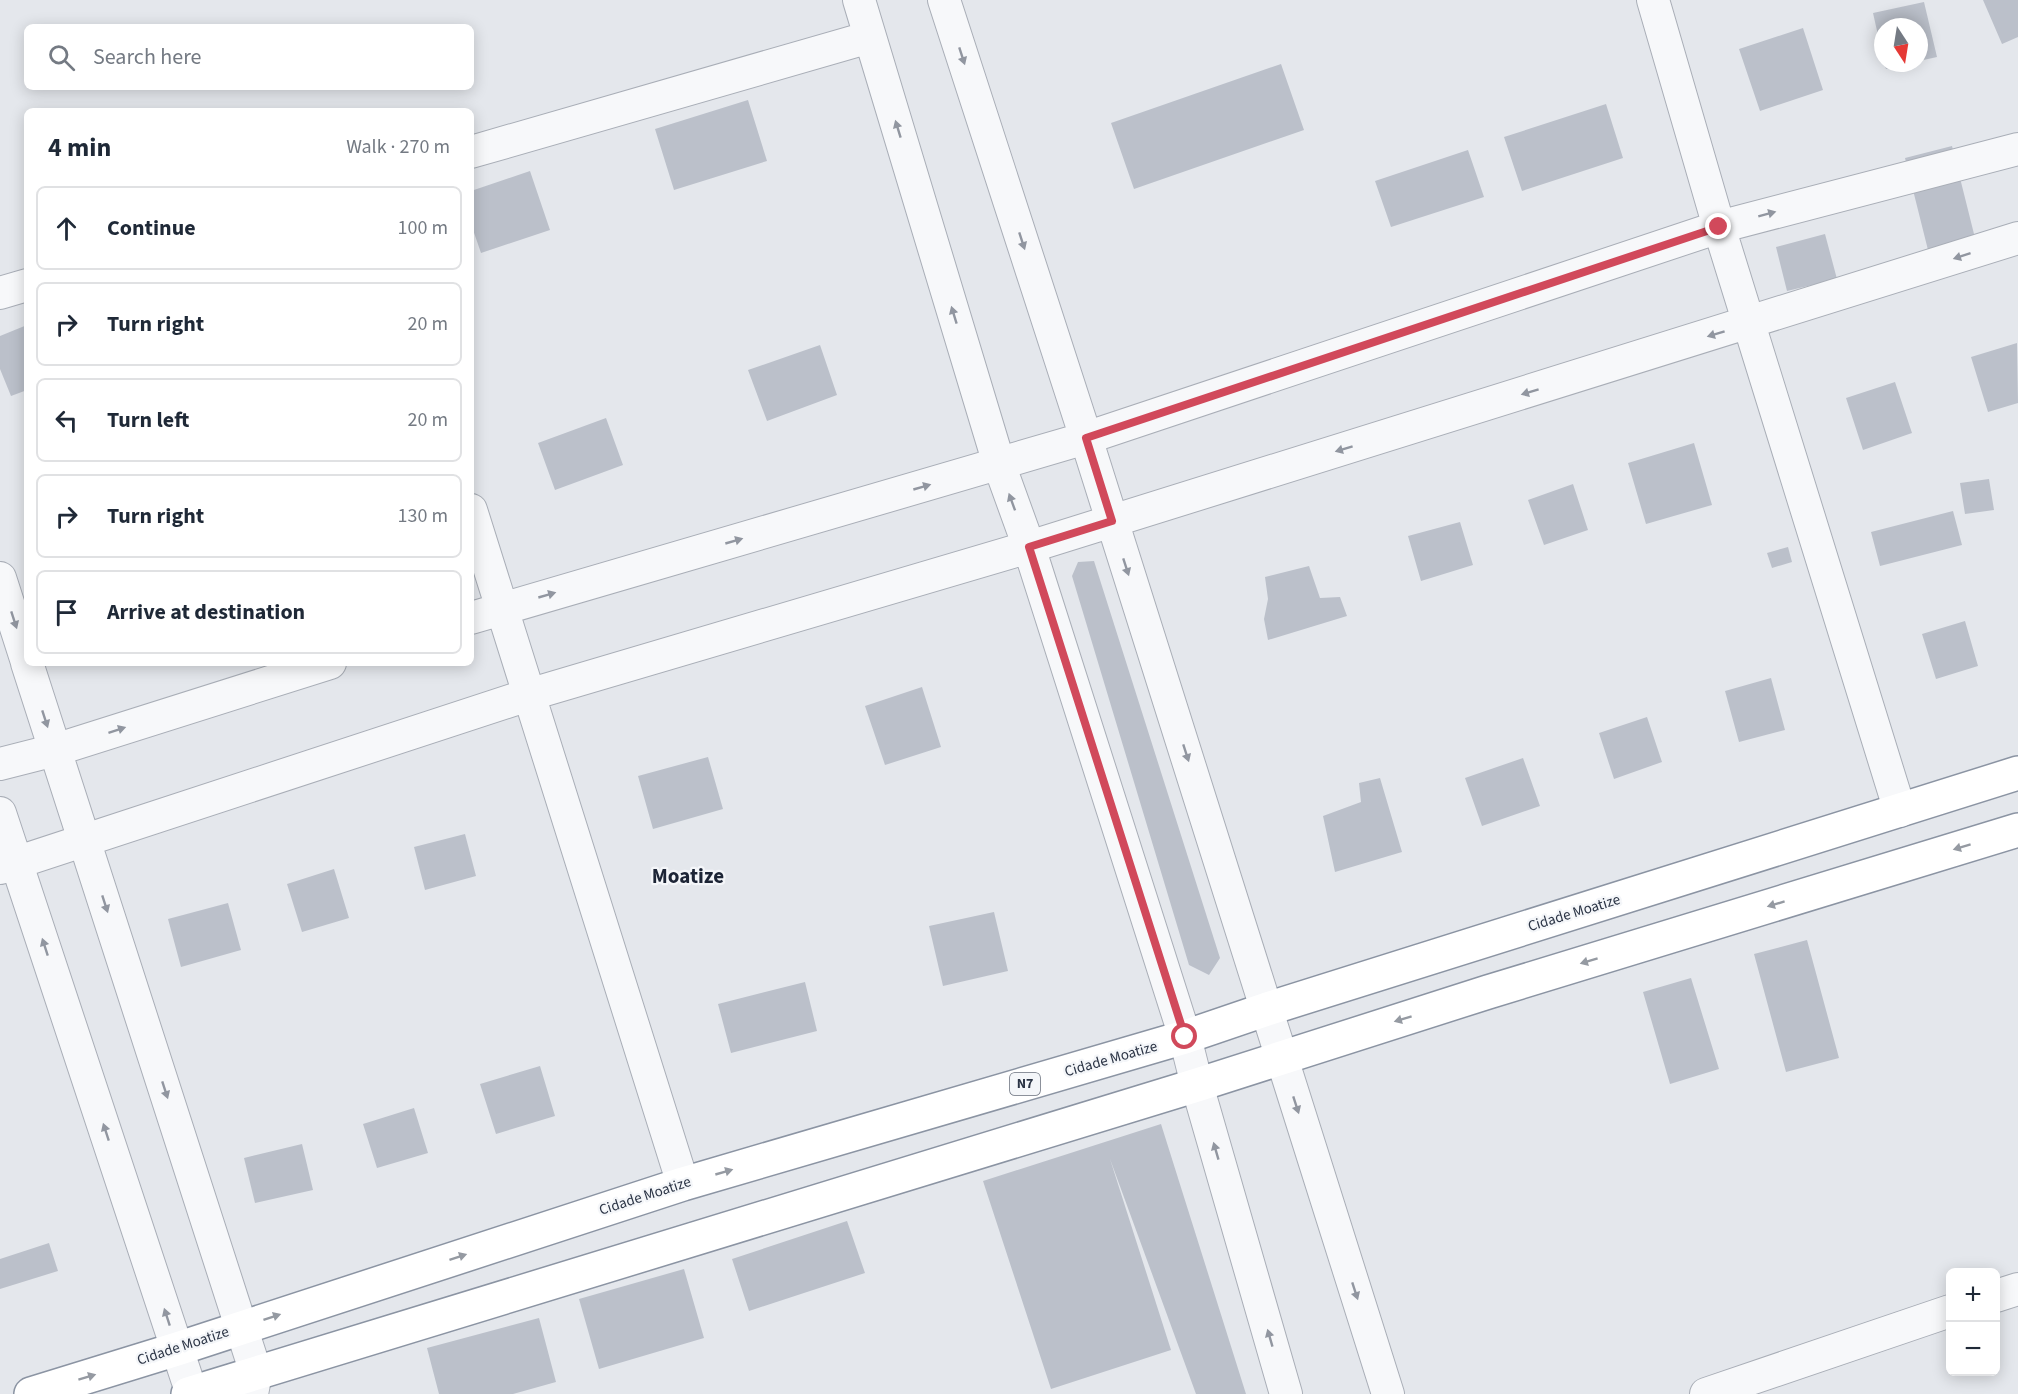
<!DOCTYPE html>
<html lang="en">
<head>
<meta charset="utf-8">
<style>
  body { margin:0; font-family:"Source Sans 3",sans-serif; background:#f6f6f7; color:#1f2937 }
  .controls { position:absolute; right:18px; bottom:18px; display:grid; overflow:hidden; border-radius:9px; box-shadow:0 3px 15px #0003 }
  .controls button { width:54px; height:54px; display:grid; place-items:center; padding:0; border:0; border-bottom:2px solid #e0e1e3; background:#fff; color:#1f2937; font:30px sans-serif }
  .compass { position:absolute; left:1874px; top:18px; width:54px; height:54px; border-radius:50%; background:#fff; box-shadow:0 3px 15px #0003; rotate:168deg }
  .stop { position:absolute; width:18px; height:18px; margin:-14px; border:4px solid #d1495b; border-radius:50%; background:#fff }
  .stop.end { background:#d1495b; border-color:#fff; box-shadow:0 2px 6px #0008 }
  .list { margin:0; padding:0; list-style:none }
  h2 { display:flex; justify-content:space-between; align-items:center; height:78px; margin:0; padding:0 24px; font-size:26px }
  h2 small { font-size:20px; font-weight:400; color:#747a83 }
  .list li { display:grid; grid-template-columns:39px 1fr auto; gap:18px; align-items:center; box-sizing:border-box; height:84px; margin:0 12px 12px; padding:0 12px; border:2px solid #e0e1e3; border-radius:9px }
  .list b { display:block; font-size:22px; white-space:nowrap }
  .list em { font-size:20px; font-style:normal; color:#747a83 }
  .icon { flex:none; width:33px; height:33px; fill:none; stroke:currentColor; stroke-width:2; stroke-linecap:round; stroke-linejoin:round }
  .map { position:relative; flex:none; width:2018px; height:1394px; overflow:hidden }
  .search { position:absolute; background:#fff; box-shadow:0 3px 15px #0003; left:24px; top:24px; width:450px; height:66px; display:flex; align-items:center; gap:15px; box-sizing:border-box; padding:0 21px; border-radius:9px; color:#747a83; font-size:22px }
  .panel { position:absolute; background:#fff; box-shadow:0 3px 15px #0003; left:24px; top:108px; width:450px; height:558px; border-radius:9px }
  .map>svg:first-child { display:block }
</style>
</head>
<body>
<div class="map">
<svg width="2018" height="1394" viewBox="0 0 2018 1394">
  <rect width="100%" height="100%" fill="#e4e7ec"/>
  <path fill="#bbc0ca" d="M 1983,0 L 2018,0 L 2018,37 L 2002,44 Z
    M 1924,2 L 1937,57 L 1919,61 L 1919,27 L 1883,27 L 1882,53 L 1873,13 Z
    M 1803,28 L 1823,90 L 1760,111 L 1739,49 Z
    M 1884,63 L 1905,63 L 1905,64 L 1886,69 Z
    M 1281,64 L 1304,130 L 1134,189 L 1111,123 Z
    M 748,100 L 767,161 L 674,190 L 655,129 Z
    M 1606,104 L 1623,158 L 1522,191 L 1504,137 Z
    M 1952,146 L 1976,242 L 1929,254 L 1905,158 Z
    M 1468,150 L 1484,197 L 1391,227 L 1375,181 Z
    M 530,171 L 550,230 L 481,253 L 471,224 L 471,191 Z
    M 1825,234 L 1837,279 L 1787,291 L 1776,247 Z
    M 27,325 L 27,390 L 11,396 L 0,369 L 0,336 Z
    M 2017,343 L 2018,403 L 1988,412 L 1971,357 Z
    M 820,345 L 837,395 L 767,421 L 748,370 Z
    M 1895,382 L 1912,433 L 1863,450 L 1846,398 Z
    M 606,418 L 623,465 L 555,490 L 538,443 Z
    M 1694,443 L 1712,505 L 1646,524 L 1628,463 Z
    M 1989,479 L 1994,510 L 1965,514 L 1960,483 Z
    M 1573,484 L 1588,530 L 1544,545 L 1528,500 Z
    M 1953,511 L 1962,545 L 1880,566 L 1871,532 Z
    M 1460,522 L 1473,565 L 1421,581 L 1408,536 Z
    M 1788,547 L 1792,562 L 1772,568 L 1767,553 Z
    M 1094,561 L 1220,958 L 1209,975 L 1189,965 L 1072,576 L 1078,562 Z
    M 1309,566 L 1320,598 L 1340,597 L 1347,616 L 1268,640 L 1264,619 L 1268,599 L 1265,577 Z
    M 1965,621 L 1978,666 L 1936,679 L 1922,634 Z
    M 1771,678 L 1785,730 L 1739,742 L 1725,691 Z
    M 922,687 L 941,747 L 885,765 L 865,706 Z
    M 1647,717 L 1662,762 L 1614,779 L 1599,733 Z
    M 708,757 L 723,809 L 653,829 L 638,776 Z
    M 1523,758 L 1540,806 L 1482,826 L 1465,778 Z
    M 1380,778 L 1402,852 L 1335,872 L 1323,816 L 1361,802 L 1359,783 Z
    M 465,834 L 476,876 L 425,890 L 414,847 Z
    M 334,869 L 349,918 L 302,932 L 287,884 Z
    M 228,903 L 241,950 L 181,967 L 168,919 Z
    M 994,912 L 1008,971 L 943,986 L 929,926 Z
    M 1807,940 L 1839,1058 L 1786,1072 L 1754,954 Z
    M 1691,978 L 1719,1069 L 1670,1084 L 1643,992 Z
    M 805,982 L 817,1031 L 731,1053 L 718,1004 Z
    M 540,1066 L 555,1116 L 496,1134 L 480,1084 Z
    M 414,1108 L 428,1153 L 377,1168 L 363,1124 Z
    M 1161,1124 L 1246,1394 L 1196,1394 L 1110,1159 L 1171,1350 L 1051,1389 L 983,1181 Z
    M 302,1144 L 313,1190 L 255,1203 L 244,1158 Z
    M 847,1221 L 865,1273 L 749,1311 L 732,1259 Z
    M 49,1243 L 58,1271 L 0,1289 L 0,1259 Z
    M 684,1269 L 704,1338 L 599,1369 L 579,1299 Z
    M 539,1318 L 556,1382 L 513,1394 L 439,1394 L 427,1348 Z"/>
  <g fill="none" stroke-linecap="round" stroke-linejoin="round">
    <defs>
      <path id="street" d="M 859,0 L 999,464 L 1029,547 L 1185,1037 L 1197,1085 L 1286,1394
        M 944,0 L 1086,438 L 1388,1394
        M 1653,0 L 1719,227 L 1900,811
        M 471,152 L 870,37
        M 0,293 L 27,285
        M 471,510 L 683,1184
        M 0,578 L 27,662
        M 471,618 L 1086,438 L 1719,227 L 2018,149
        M 27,663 L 256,1373 L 252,1394
        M 0,764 L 55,750 L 330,663
        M 0,813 L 192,1394
        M 0,868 L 528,695 L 1029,547 L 2018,238
        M 1996,1296 L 2018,1289
        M 1706,1394 L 1950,1311"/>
      <path id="highway" d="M 31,1394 L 177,1349 L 683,1184 L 1185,1037 L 1267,1009 L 2018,773
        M 188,1394 L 1197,1085 L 1488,992 L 2018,830"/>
    </defs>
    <use href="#street" stroke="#a9aeb7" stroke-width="34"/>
    <use href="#highway" stroke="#8b94a3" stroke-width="36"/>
    <use href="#street" stroke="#f7f8fa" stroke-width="32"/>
    <use href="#highway" stroke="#fff" stroke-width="33"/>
  </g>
  <defs><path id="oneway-solid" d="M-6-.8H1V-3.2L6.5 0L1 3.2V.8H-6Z" transform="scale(1.5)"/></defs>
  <g fill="#9196a0">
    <use href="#oneway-solid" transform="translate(962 56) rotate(72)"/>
    <use href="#oneway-solid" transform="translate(898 129) rotate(-107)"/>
    <use href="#oneway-solid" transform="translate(1767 214) rotate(-15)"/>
    <use href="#oneway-solid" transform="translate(1022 241) rotate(72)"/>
    <use href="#oneway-solid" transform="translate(1962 256) rotate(162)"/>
    <use href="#oneway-solid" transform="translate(954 315) rotate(-107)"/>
    <use href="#oneway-solid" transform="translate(1716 334) rotate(163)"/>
    <use href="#oneway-solid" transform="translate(1530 392) rotate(163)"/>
    <use href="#oneway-solid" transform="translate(1344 449) rotate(163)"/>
    <use href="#oneway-solid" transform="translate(922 487) rotate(-16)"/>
    <use href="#oneway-solid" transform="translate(1012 502) rotate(-110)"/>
    <use href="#oneway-solid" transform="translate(734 541) rotate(-16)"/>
    <use href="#oneway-solid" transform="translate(1126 567) rotate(72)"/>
    <use href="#oneway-solid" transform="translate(547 595) rotate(-16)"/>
    <use href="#oneway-solid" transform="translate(14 620) rotate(72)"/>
    <use href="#oneway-solid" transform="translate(45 719) rotate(72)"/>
    <use href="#oneway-solid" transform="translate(117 730) rotate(-18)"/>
    <use href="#oneway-solid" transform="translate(1186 753) rotate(72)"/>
    <use href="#oneway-solid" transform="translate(105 904) rotate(72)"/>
    <use href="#oneway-solid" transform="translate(45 947) rotate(-108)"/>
    <use href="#oneway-solid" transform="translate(165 1090) rotate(72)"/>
    <use href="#oneway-solid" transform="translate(1296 1105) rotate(72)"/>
    <use href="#oneway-solid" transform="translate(106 1132) rotate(-108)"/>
    <use href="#oneway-solid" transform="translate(1216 1151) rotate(-106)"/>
    <use href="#oneway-solid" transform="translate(1355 1291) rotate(72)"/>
    <use href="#oneway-solid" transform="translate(167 1317) rotate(-108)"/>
    <use href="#oneway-solid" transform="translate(1270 1338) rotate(-106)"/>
  </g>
  <g fill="#959aa2">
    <use href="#oneway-solid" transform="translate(1962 847) rotate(163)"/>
    <use href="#oneway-solid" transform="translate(1776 904) rotate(163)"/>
    <use href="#oneway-solid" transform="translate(1589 961) rotate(163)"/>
    <use href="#oneway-solid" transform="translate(1403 1019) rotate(163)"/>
    <use href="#oneway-solid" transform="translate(724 1172) rotate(-16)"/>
    <use href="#oneway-solid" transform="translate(458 1257) rotate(-18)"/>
    <use href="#oneway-solid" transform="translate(272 1317) rotate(-18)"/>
    <use href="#oneway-solid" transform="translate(87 1377) rotate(-17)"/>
  </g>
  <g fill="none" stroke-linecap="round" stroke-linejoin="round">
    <path stroke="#d1495b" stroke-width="8" d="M 1185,1037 L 1029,547 L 1112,521 L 1086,438 L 1719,227"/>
  </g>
  <g text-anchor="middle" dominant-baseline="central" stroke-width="4.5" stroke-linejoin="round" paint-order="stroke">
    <rect fill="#f4f6f9" stroke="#676e7b" stroke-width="1.5" x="1010" y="1073" width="30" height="22" rx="4.5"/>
    <g font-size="14" font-weight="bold" fill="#2b3445">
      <text x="1025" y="1084">N7</text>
    </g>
    <g font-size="15" fill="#2b3445" stroke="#f4f6f9">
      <text transform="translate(1574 913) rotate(-17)">Cidade Moatize</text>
      <text transform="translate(1111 1059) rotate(-16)">Cidade Moatize</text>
      <text transform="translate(645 1196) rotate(-18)">Cidade Moatize</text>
      <text transform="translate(183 1346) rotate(-18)">Cidade Moatize</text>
    </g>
    <g font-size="21" font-weight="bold" fill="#1d2536" stroke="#f4f6f9">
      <text x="688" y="876">Moatize</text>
    </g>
  </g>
</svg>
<div class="controls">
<button>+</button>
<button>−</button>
</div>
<svg class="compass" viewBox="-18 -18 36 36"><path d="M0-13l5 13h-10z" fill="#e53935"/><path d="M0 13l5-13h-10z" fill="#747a83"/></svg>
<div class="stop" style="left:1185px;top:1037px"></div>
<div class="stop end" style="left:1719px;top:227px"></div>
<div class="search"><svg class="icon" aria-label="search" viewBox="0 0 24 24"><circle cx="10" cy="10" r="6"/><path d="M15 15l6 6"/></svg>Search here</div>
<section class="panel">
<h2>4 min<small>Walk · 270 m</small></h2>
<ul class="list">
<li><svg class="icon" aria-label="ahead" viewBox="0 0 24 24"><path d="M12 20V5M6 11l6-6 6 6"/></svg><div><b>Continue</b></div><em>100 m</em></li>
<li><svg class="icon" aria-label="right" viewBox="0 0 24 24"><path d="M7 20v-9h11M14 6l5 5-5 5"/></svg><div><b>Turn right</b></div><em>20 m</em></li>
<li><svg class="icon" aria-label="left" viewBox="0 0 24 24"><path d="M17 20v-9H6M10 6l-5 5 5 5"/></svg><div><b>Turn left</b></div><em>20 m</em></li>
<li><svg class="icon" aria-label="right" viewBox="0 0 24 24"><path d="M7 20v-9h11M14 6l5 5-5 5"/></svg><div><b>Turn right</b></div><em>130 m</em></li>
<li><svg class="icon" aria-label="arrive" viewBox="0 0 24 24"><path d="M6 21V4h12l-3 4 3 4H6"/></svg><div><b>Arrive at destination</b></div></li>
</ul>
</section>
</div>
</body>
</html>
